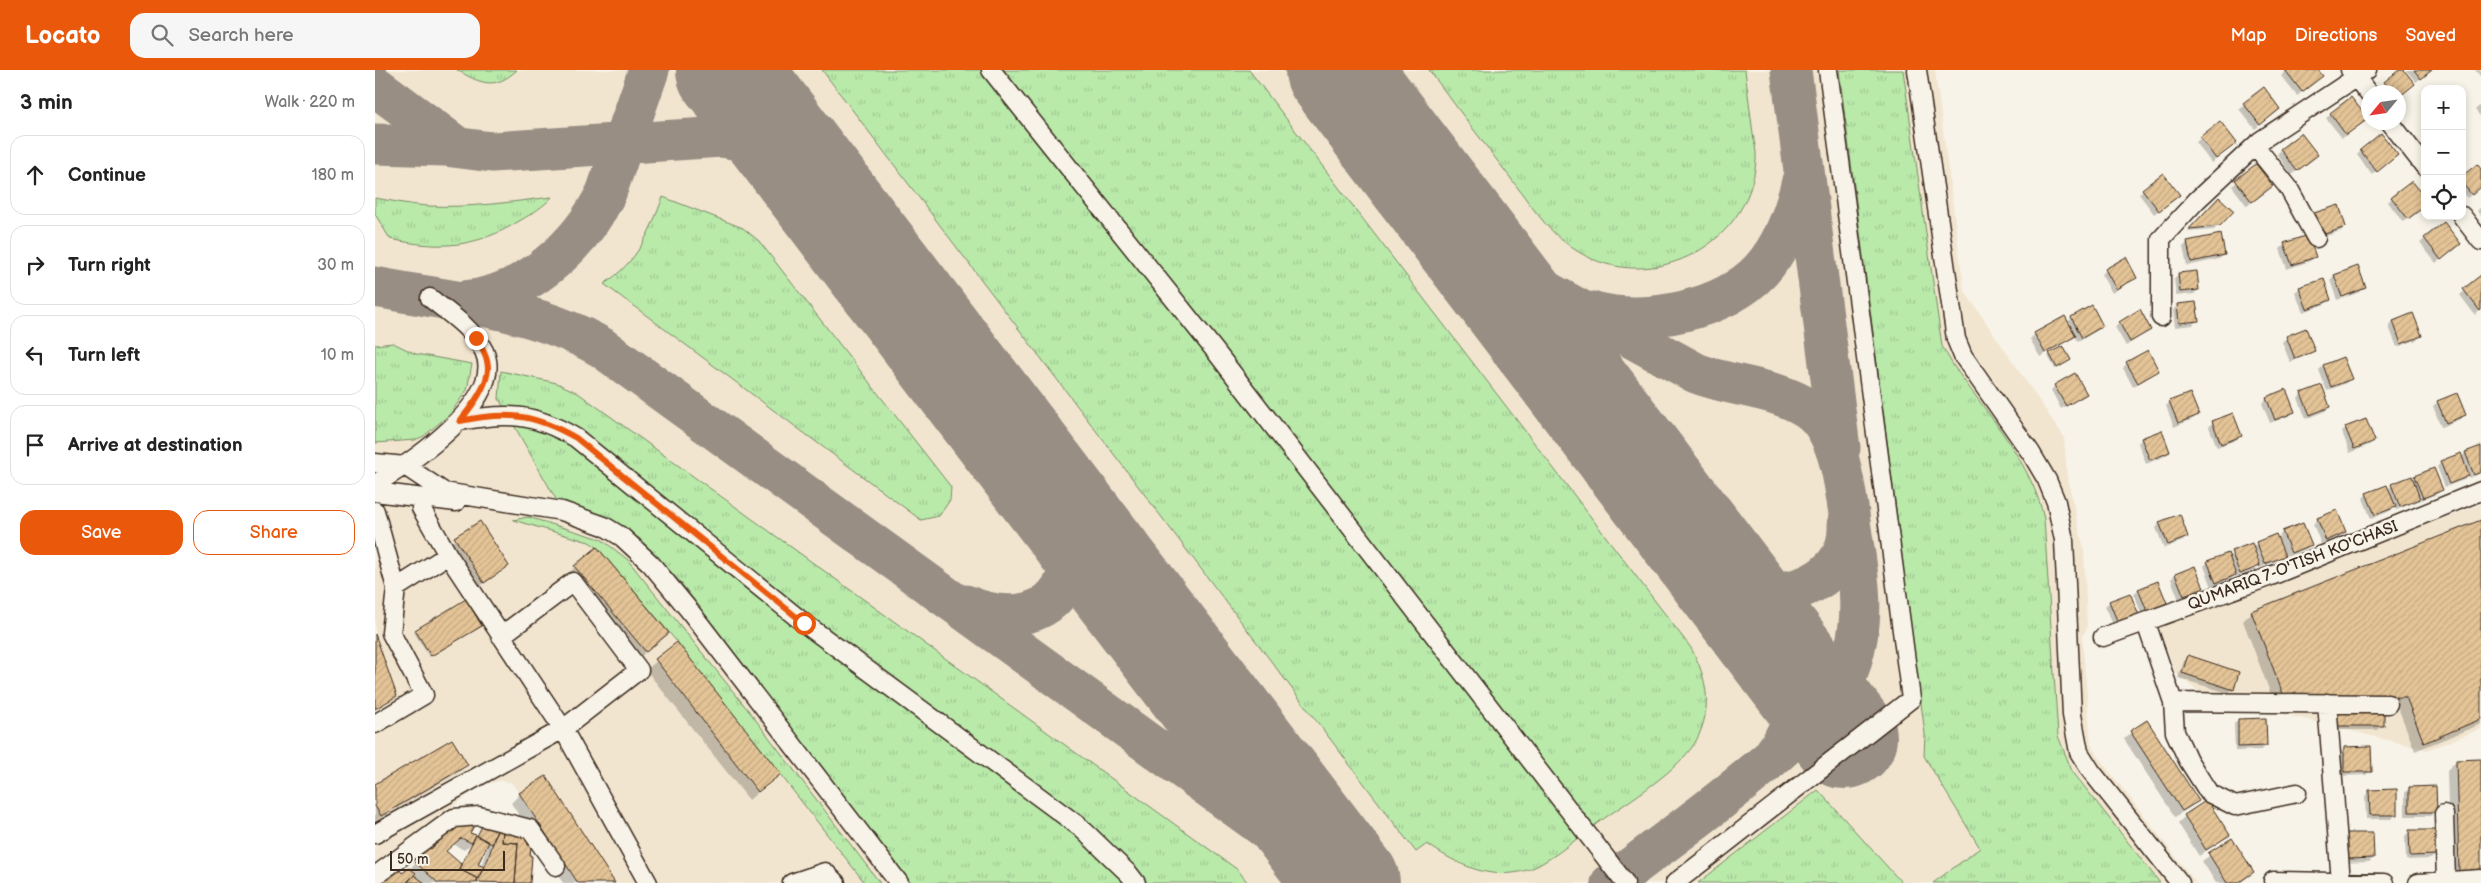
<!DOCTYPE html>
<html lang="en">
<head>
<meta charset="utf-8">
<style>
  body { margin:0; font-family:"Balsamiq Sans",sans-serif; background:#f6f6f6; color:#222 }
  .controls { position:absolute; right:15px; top:15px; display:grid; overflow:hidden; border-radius:10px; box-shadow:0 2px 8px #0003 }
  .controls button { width:45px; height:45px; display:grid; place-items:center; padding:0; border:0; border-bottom:1px solid #e0e0e0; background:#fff; color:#222; font:25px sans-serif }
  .compass { position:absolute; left:1986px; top:15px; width:45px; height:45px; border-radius:50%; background:#fff; box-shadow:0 2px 8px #0003; rotate:241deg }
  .scale { position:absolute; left:15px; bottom:12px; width:115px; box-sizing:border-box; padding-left:5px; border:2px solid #3b2a1e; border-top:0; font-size:14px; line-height:18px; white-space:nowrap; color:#3b2a1e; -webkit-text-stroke:4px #f7f3e8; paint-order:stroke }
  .stop { position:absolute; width:15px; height:15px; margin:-11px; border:4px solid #ea580c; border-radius:50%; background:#fff }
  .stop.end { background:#ea580c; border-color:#fff; box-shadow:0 1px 5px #0008 }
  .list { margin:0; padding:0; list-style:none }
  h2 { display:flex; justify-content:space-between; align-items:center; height:65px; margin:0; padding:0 20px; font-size:21px }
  h2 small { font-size:16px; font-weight:400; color:#767676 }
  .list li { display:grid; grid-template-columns:32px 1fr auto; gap:15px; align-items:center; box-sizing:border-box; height:80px; margin:0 10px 10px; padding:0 10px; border:1px solid #e0e0e0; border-radius:15px }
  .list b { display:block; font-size:19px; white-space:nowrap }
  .list em { font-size:16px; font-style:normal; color:#767676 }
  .actions { display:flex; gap:10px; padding:15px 20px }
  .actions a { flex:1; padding:11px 0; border:1px solid #ea580c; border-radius:15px; text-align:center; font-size:18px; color:#ea580c }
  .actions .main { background:#ea580c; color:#fff }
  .icon { flex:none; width:28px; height:28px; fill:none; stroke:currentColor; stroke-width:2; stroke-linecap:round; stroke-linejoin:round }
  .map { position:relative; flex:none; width:2106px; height:813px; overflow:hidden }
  header { display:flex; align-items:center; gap:30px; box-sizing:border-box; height:70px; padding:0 25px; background:#ea580c; color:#fff }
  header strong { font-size:24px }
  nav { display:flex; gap:28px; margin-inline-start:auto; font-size:18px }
  .search { width:350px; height:45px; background:#f6f6f6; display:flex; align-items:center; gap:12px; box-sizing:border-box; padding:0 18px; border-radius:15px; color:#767676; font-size:19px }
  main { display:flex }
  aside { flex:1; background:#fff }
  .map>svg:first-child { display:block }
</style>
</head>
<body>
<header>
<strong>Locato</strong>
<div class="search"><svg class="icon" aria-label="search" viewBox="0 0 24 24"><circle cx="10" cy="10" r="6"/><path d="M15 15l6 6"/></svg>Search here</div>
<nav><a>Map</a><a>Directions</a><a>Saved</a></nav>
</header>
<main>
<aside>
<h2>3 min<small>Walk · 220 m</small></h2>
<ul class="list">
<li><svg class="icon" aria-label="ahead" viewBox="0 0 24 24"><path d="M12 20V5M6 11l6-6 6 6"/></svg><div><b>Continue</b></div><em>180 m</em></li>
<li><svg class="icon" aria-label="right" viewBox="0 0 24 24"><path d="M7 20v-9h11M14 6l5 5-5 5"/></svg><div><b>Turn right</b></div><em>30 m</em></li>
<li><svg class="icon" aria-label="left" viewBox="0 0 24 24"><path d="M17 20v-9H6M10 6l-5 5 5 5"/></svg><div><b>Turn left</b></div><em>10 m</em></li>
<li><svg class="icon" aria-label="arrive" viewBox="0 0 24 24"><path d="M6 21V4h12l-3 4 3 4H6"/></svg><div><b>Arrive at destination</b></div></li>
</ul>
<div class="actions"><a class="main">Save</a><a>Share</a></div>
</aside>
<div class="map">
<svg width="2106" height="813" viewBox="0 0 2106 813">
  <defs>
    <pattern id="grass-tufts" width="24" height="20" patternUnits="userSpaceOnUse" patternTransform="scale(1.25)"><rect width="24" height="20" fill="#b9eaaa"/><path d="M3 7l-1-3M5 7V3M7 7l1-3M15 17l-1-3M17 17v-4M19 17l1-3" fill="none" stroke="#a0c992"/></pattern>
    <pattern id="building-hatch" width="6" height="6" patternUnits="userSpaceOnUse" patternTransform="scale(1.25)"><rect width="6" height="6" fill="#e4c497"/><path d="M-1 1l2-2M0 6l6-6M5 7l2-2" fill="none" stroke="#c4a982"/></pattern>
  </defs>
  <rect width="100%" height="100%" fill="#f7f3e8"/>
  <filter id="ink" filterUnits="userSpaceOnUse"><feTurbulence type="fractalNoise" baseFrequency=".02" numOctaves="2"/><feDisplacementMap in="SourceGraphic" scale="10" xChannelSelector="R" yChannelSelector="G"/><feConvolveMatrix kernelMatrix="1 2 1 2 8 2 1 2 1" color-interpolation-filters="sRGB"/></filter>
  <g filter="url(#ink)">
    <path fill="#f1e5d0" d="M 0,0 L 1560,0 L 1589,220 L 1689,367 L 1692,407 L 1709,480 L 1712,559 L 1707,566 L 1716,674 L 1724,688 L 1821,813 L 203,813 L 144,723 L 136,712 L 125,711 L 111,714 L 100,720 L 0,794 Z
      M 2106,434 L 2106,659 L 2052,680 L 1826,623 L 1801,604 L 1783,555 Z"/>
    <path fill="url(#grass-tufts)" stroke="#7a8a64" d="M 82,0 L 142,0 C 119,21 105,13 82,0 Z
      M 447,0 L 874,0 L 1316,578 C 1332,608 1338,637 1322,669 C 1307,699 1252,732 1224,752 C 1206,765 1188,781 1169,792 C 1160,798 1148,802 1137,803 C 1106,807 1077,791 1052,774 L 1041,782 Z
      M 1054,0 L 1370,0 C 1373,21 1375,43 1378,64 C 1379,72 1382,82 1381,90 C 1375,179 1268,229 1196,177 C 1170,159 1153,131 1134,106 C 1107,71 1080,35 1054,0 Z
      M 1464,0 L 1528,0 L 1567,276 L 1578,295 C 1610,341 1658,394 1669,449 L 1683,666 L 1697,701 L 1785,813 L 1558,813 L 1605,778 L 1549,686 L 1550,664 Z
      M 177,127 C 168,137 158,143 146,150 C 101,178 66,180 15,169 L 0,144 L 0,128 C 18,131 36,135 53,136 C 95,138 136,132 177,127 Z
      M 288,127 L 368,158 L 384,171 L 576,417 L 575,430 L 564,446 L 546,450 L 229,214 C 263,191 274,164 288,127 Z
      M 18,273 L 41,284 L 97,294 L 92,320 L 75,344 L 49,366 L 40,370 L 0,373 L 0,275 Z
      M 126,301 L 182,313 L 203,323 L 863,800 L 873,813 L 536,813 L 306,513 L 264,468 L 219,442 L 182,431 L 124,329 Z
      M 153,447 L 226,469 L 252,489 L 377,645 L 505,813 L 490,813 L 302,572 L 222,477 L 214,472 L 138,450 Z
      M 1443,720 L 1527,813 L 1323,813 Z"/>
    <path fill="#0003" fill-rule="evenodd" d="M 1912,0 L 1941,0 L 1942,10 L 1922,26 L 1906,6 Z
      M 2027,0 L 2034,19 L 2024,27 L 2024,22 L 2010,22 L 2006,17 Z
      M 2031,0 L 2056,0 L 2041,12 Z
      M 2100,0 L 2106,0 L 2106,7 Z
      M 1888,19 L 1899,43 L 1880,59 L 1864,39 Z
      M 1975,28 L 1987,53 L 1967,68 L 1951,48 Z
      M 2106,34 L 2106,47 L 2100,40 Z
      M 1845,53 L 1861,73 L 1836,93 L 1821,72 Z
      M 1906,80 L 1937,89 L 1917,105 L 1902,84 Z
      M 1986,81 L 2022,85 L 1997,105 L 1982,85 Z
      M 1881,96 L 1892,120 L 1872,136 L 1857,116 Z
      M 2106,101 L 2106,117 L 2092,128 L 2087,122 L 2087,108 Z
      M 1768,120 L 1799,129 L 1779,144 L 1764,124 Z
      M 2017,128 L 2048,137 L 2028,152 L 2013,132 Z
      M 1844,129 L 1857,141 L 1839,160 L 1812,162 Z
      M 2106,137 L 2106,146 L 2102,141 Z
      M 1940,144 L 1970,156 L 1966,161 L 1943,169 L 1936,149 Z
      M 2069,154 L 2080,178 L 2061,193 L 2045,173 Z
      M 1845,166 L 1849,185 L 1844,189 L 1812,196 L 1808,177 L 1812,173 Z
      M 1910,174 L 1940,187 L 1935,191 L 1912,199 L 1905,179 Z
      M 1750,189 L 1761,207 L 1737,223 L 1726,204 Z
      M 1804,204 L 1823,220 L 1819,224 L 1801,226 L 1799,209 Z
      M 1959,206 L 1989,218 L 1985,222 L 1962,230 L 1955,210 Z
      M 2106,207 L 2106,240 L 2100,245 L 2085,225 Z
      M 1925,218 L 1955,230 L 1950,234 L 1928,242 L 1920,222 Z
      M 1803,235 L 1822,250 L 1818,255 L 1800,257 L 1798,240 Z
      M 1716,237 L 1727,256 L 1723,260 L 1703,272 L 1700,266 L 1665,287 L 1655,269 L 1660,264 L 1690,248 L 1692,252 Z
      M 2037,245 L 2045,265 L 2041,270 L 2022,277 L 2014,257 L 2018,252 Z
      M 1744,252 L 1775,260 L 1751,276 L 1740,257 Z
      M 1912,267 L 1939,280 L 1934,285 L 1915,292 L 1907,272 Z
      M 1675,284 L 1692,292 L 1680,299 L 1673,286 Z
      M 1967,289 L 1975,309 L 1971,313 L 1952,321 L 1944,300 L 1948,296 Z
      M 1752,293 L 1782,301 L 1758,317 L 1748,298 Z
      M 1680,316 L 1711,323 L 1686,339 L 1676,320 Z
      M 1927,324 L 1954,337 L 1950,341 L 1931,349 L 1923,328 Z
      M 1892,328 L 1919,341 L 1914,346 L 1895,353 L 1887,333 Z
      M 1795,332 L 1822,345 L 1818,349 L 1799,357 L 1791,336 Z
      M 2063,332 L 2090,345 L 2085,349 L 2066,357 L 2058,336 Z
      M 1838,352 L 1865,365 L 1861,370 L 1842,377 L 1834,357 Z
      M 1971,358 L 1998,371 L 1994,375 L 1975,383 L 1967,362 Z
      M 1767,369 L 1794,382 L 1790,386 L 1771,394 L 1763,373 Z
      M 2106,377 L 2106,403 L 2094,408 L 2093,405 L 2089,410 L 2070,417 L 2062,397 L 2066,392 L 2086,388 L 2090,383 Z
      M 2040,407 L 2067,420 L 2062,424 L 2021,440 L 2019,437 L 2015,441 L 1996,449 L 1988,428 L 1992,424 L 2013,420 L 2017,415 L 2037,410 Z
      M 1943,449 L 1970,462 L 1965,466 L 1946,474 L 1938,454 Z
      M 2106,452 L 2106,654 L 2040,681 L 2022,635 L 1901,638 L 1868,551 L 1877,542 Z
      M 104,453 L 133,496 L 101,519 L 73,475 Z
      M 1785,453 L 1812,466 L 1808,471 L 1789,478 L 1781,458 Z
      M 1908,462 L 1935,475 L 1931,479 L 1912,487 L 1911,484 L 1904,490 L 1885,498 L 1884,495 L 1880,500 L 1861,507 L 1860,505 L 1856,509 L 1837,517 L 1829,496 L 1833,492 L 1877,478 L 1882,473 L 1902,468 Z
      M 200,497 L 283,572 L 261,590 L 191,506 Z
      M 1800,505 L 1827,518 L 1823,522 L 1804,530 L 1796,509 Z
      M 1764,520 L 1791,533 L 1786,537 L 1767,545 L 1759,524 Z
      M 1735,532 L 1762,545 L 1739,557 L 1730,536 Z
      M 104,558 L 54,587 L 39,562 L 41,560 Z
      M 302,574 L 404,704 L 374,730 L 271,600 Z
      M 1813,587 L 1858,619 L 1853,623 L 1803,608 L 1809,591 Z
      M 1956,644 L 2007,655 L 2003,660 L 1956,660 Z
      M 1863,650 L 1891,676 L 1886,680 L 1860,681 L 1859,654 Z
      M 1756,662 L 1822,731 L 1815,737 L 1800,747 L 1749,669 Z
      M 1969,678 L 1995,701 L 1991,705 L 1965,706 L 1965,683 Z
      M 2081,691 L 2106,691 L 2103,809 L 2075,810 L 2072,700 Z
      M 91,695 L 84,702 L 0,751 L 0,716 Z
      M 2034,718 L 2060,741 L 2056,746 L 2030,746 L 2030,723 Z
      M 1995,721 L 2021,744 L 2017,749 L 1991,749 L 1990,726 Z
      M 145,724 L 238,813 L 188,813 L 136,733 Z
      M 1810,746 L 1853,765 L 1824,786 L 1803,753 Z
      M 124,758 L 122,761 L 154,813 L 8,813 L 34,800 L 47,785 L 56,780 L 94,763 L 102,767 ZM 78,774 L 89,780 L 96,774 L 85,795 L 70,781 ZM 111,776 L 112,777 L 106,797 L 102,795 Z
      M 2034,762 L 2061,784 L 2056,789 L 2031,790 L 2030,766 Z
      M 1967,769 L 1998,788 L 1994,792 L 1968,793 Z
      M 1857,770 L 1878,802 L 1865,813 L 1841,813 L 1827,791 Z"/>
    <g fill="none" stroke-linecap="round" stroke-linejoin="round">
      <path stroke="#998e83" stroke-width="41" d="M 1416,0 L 1465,378
        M 0,16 L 82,77
        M 0,74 L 70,76 L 117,82 L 347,67 C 388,73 418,91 446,122
        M 1101,183 L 1321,303 C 1356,317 1399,317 1432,338 C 1463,358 1469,410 1474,444 C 1479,484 1490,528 1482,568 C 1478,589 1472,610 1460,628 C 1447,646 1428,660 1411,675 C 1356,725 1295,768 1236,813
        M 0,217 C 77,232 157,237 226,277 L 966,813
        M 89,231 C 150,226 205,176 231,123 L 274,0
        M 1219,242 C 1271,256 1349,240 1386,200 C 1407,177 1420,141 1427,111
        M 1331,485 C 1342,498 1353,511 1369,517 C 1414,534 1475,508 1473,455
        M 591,535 C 631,552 680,550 694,500 C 697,488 699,475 695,463 C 691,447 681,433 672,419
        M 1393,566 C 1417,602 1430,647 1399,684"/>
      <path stroke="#998e83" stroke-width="104" d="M 353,0 L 973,813
        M 962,0 L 1470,667"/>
    </g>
    <path fill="url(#building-hatch)" stroke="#3b2a1e" d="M 1910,0 L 1943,0 L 1948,6 L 1927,22 Z
      M 2024,0 L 2029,0 L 2040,14 L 2024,27 L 2024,22 L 2017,22 L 2009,12 Z
      M 2039,0 L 2057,0 L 2046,9 Z
      M 1889,17 L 1905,39 L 1885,55 L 1868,33 Z
      M 1976,27 L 1993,49 L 1971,65 L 1955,43 Z
      M 1845,51 L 1862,73 L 1841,89 L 1825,67 Z
      M 1926,63 L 1943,85 L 1922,101 L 1905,79 Z
      M 2006,63 L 2023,85 L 2002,102 L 1985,80 Z
      M 1881,94 L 1898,116 L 1877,132 L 1860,110 Z
      M 2102,94 L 2106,99 L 2106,117 L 2097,125 L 2087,113 L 2087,106 Z
      M 1788,103 L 1805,125 L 1784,141 L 1767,119 Z
      M 2037,111 L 2050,127 L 2050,136 L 2033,149 L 2016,127 Z
      M 1844,127 L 1859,141 L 1845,156 L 1814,159 Z
      M 1964,135 L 1971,157 L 1947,165 L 1939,143 Z
      M 2069,152 L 2086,174 L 2066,190 L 2049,168 Z
      M 1846,164 L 1850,185 L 1816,192 L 1812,171 Z
      M 1933,165 L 1941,187 L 1917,195 L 1909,173 Z
      M 1751,187 L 1762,208 L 1741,219 L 1730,199 Z
      M 1983,196 L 1991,218 L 1967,227 L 1959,205 Z
      M 1822,201 L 1824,220 L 1805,222 L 1803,203 Z
      M 2106,205 L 2106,240 L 2105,241 L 2088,219 Z
      M 1949,209 L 1956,230 L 1932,239 L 1924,217 Z
      M 1821,232 L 1824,251 L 1804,253 L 1802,234 Z
      M 1717,235 L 1728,256 L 1707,268 L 1696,247 Z
      M 1765,239 L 1776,260 L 1755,272 L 1744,252 Z
      M 2038,243 L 2047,266 L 2026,274 L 2018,251 Z
      M 1690,246 L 1701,266 L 1670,283 L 1659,263 Z
      M 1931,258 L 1940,281 L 1920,289 L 1911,266 Z
      M 1688,276 L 1696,290 L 1682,298 L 1674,283 Z
      M 1773,280 L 1784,301 L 1763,313 L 1751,292 Z
      M 1968,287 L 1977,309 L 1956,317 L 1948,295 Z
      M 1700,303 L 1712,324 L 1691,336 L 1679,315 Z
      M 1947,315 L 1955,337 L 1935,345 L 1926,323 Z
      M 1911,319 L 1920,342 L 1900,350 L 1891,327 Z
      M 1815,323 L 1824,345 L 1803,353 L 1794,331 Z
      M 2082,323 L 2091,345 L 2071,353 L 2062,331 Z
      M 1858,343 L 1867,366 L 1846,374 L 1837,351 Z
      M 1991,349 L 2000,371 L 1979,379 L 1970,357 Z
      M 1787,360 L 1795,382 L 1775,390 L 1766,368 Z
      M 2106,376 L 2106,402 L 2099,405 L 2090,382 Z
      M 2086,383 L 2094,406 L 2074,414 L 2065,391 Z
      M 2059,398 L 2068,420 L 2048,428 L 2039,406 Z
      M 2037,406 L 2045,429 L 2025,437 L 2016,414 Z
      M 2012,415 L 2021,437 L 2000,445 L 1991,423 Z
      M 1962,440 L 1971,462 L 1951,471 L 1942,448 Z
      M 1805,444 L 1813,467 L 1793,475 L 1784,452 Z
      M 2106,450 L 2106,649 L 2049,673 L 2031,627 L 1910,629 L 1876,541 Z
      M 105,451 L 134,496 L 109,513 L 79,467 Z
      M 1928,453 L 1937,475 L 1916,483 L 1907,461 Z
      M 1901,464 L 1910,486 L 1890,494 L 1881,472 Z
      M 1877,473 L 1885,496 L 1865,504 L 1856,481 Z
      M 222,477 L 294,563 L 271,582 L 199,496 Z
      M 1853,483 L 1861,505 L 1841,513 L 1832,491 Z
      M 1820,496 L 1829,518 L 1809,526 L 1800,504 Z
      M 1783,511 L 1792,533 L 1772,541 L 1763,519 Z
      M 1755,523 L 1764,545 L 1743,553 L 1734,531 Z
      M 91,529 L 107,556 L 56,586 L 40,560 Z
      M 0,564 L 22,626 L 0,639 Z
      M 302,572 L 406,704 L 383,722 L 280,589 Z
      M 1813,585 L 1864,602 L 1859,620 L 1807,603 Z
      M 1960,639 L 2009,639 L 2009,656 L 1960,656 Z
      M 1891,648 L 1892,676 L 1863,677 L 1863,649 Z
      M 1772,650 L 1824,731 L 1807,741 L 1755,661 Z
      M 77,669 L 93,695 L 6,746 L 0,736 L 0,714 Z
      M 1996,676 L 1997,702 L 1969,702 L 1969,677 Z
      M 2106,689 L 2106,801 L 2084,801 L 2081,690 Z
      M 171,706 L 240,813 L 203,813 L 144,723 Z
      M 2061,716 L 2062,742 L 2034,742 L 2034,717 Z
      M 2022,719 L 2022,745 L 1995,745 L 1994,720 Z
      M 1832,730 L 1855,765 L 1831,780 L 1809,745 Z
      M 87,750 L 100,754 L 95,763 L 101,765 L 97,773 L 86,768 L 71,781 L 86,794 L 84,799 L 103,809 L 101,813 L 63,813 L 40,792 L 53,777 L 56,779 Z
      M 108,754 L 125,757 L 124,761 L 122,760 L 117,774 L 102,766 Z
      M 122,760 L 128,762 L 127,772 L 143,773 L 140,813 L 101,812 L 113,789 Z
      M 2034,760 L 2061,760 L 2062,785 L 2035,786 Z
      M 128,762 L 151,764 L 153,775 L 156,776 L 155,786 L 157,786 L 155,813 L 140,813 L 143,773 L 127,772 Z
      M 1971,763 L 1998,763 L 1999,788 L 1972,789 Z
      M 101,765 L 114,772 L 103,794 L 109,797 L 103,809 L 84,799 Z
      M 1857,768 L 1879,802 L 1863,813 L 1852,813 L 1833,783 Z
      M 34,798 L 41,803 L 31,813 L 6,813 L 25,800 L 27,803 Z
      M 39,805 L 50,813 L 33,812 Z"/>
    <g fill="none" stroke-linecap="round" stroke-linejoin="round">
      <defs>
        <path id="minor" d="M 616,0 L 841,282 L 1250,813
          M 1542,0 L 1581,269 L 1588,286 L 1656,383 L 1672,410 L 1681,432 L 1689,470 L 1697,645 L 1704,682 L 1716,701 L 1805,813
          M 1975,0 L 1994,24
          M 2015,52 L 2050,97
          M 1880,76 L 1913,117 L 1941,168
          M 2087,146 L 2106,171
          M 1786,247 L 1786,169 L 1822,130 L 1885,71 L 1992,0
          M 85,351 C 132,342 159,343 201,368 L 429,553 L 705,757 L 754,804 L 761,813
          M 0,393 L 30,396 L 69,422 L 187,441 L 229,456 L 247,467 L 276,494 L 314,540 L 524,813
          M 0,414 C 34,394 132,330 109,281 C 98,259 74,243 55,228
          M 0,422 L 81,432
          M 0,441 L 21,518 L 16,563 L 49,625 L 0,654
          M 21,518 L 73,485
          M 1771,553 L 1798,632 L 2013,634
          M 126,566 L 198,512 L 264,600 L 188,659 L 273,813
          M 1728,567 L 1896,506 L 2106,421
          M 1798,632 L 1800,662 L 1813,690 L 1834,723 L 1860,736 L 1922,723
          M 1952,633 L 1966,812
          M 2069,744 L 2071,811
          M 0,764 L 188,659 L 73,485 L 46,438 L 47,428
          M 0,806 L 79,748 L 104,746 L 155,759 L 181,796
          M 1898,811 L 2009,813
          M 417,813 L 450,802 L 461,813
          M 1300,813 L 1536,629 L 1453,0
          M 2043,813 L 2106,809"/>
      </defs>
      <use href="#minor" stroke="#3b2a1e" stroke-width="21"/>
      <use href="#minor" stroke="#f7f3e8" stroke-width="18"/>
    </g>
  </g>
  <g fill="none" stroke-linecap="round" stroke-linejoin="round" filter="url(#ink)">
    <path stroke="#ea580c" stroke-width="6" d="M 101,268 C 106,277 113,287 113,298 C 113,316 96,337 85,351 C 132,341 159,344 201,368 L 429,553"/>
  </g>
  <g text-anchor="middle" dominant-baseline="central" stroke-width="5" stroke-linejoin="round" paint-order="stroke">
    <g font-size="16" fill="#3b2a1e" stroke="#f7f3e8">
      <text transform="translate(1918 496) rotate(-21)">QUMARIQ 7-O'TISH KO'CHASI</text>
    </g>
  </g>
</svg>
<div class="controls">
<button>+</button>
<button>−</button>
<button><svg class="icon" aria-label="locate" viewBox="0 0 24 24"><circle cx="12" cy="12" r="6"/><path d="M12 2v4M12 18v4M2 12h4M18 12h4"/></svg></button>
</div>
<svg class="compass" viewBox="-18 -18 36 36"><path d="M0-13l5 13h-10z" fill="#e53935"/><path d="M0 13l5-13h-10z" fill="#767676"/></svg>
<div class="scale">50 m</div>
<div class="stop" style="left:429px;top:553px"></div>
<div class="stop end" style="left:101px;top:268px"></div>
</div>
</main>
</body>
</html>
